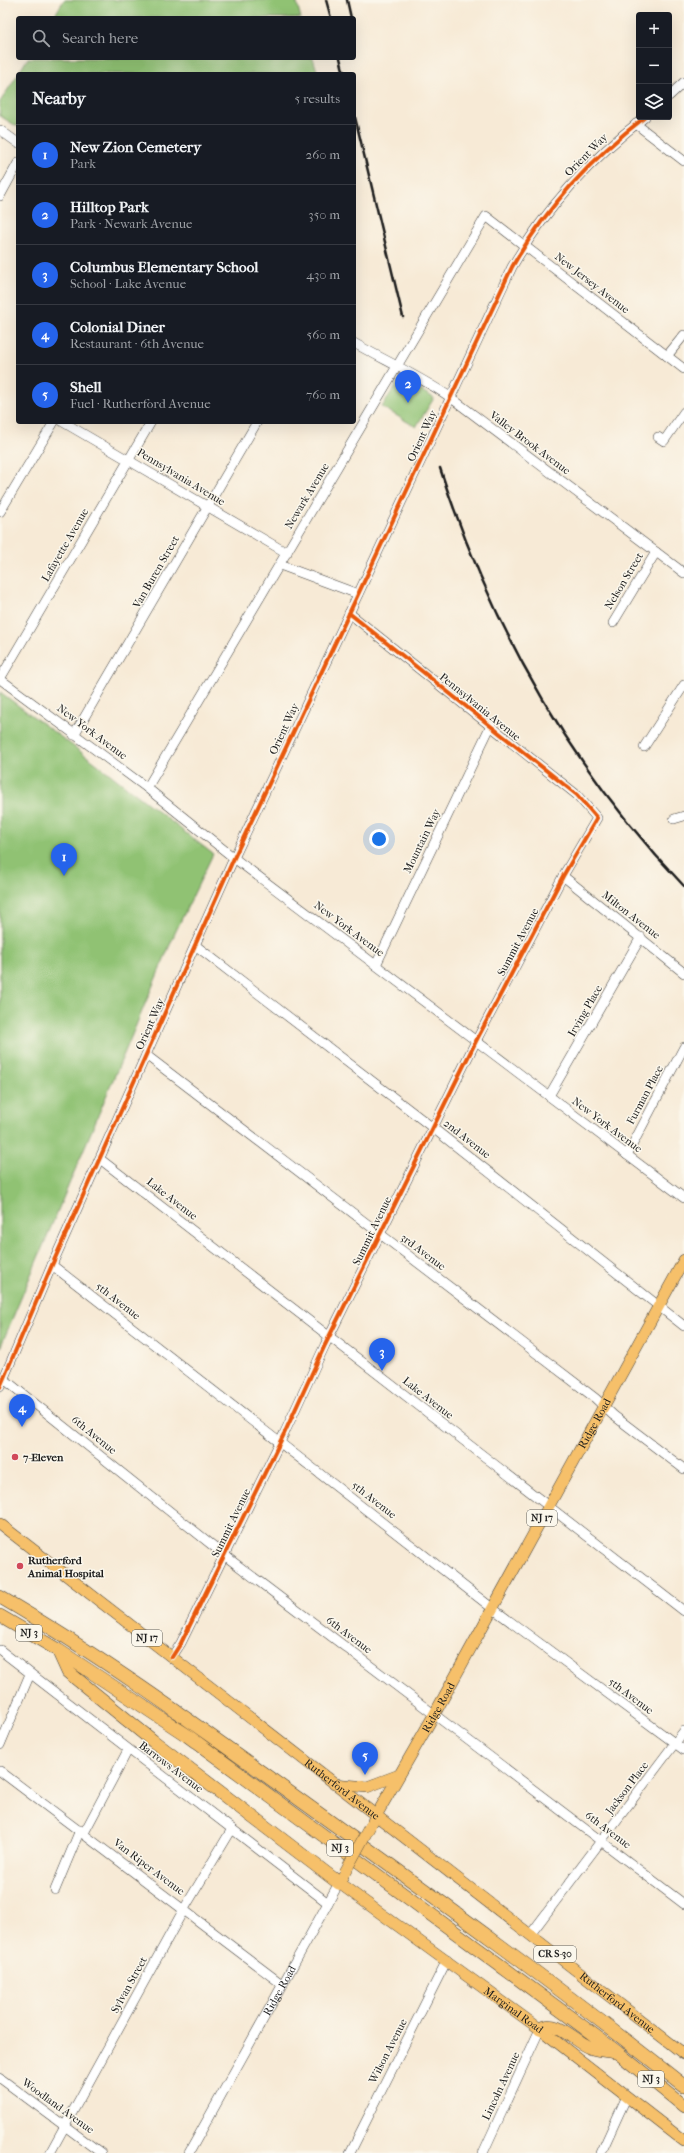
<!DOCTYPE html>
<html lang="en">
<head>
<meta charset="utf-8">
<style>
  body { margin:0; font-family:"IM FELL French Canon",serif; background:#20242c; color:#f1f3f6 }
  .controls { position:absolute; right:12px; top:12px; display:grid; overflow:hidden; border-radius:4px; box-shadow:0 4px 16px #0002 }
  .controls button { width:36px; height:36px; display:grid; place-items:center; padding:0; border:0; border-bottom:1px solid #363941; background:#171b24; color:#f1f3f6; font:20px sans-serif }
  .you { position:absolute; left:379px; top:839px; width:14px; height:14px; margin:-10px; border:3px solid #fff; border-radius:50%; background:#1a73e8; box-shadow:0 0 0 6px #1a73e833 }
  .badge { display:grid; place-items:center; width:26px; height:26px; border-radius:50%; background:#2563eb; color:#fff; font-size:13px; font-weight:700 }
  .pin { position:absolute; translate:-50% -33px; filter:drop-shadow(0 1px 2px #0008) }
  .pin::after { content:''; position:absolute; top:21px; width:14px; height:12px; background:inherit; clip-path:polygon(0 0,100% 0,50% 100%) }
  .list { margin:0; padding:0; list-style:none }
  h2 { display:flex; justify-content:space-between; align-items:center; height:52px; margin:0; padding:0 16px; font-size:17px }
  h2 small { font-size:13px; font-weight:400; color:#9ea1a6 }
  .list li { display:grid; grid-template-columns:26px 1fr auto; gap:12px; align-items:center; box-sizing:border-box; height:60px; padding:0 16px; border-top:1px solid #363941 }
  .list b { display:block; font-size:15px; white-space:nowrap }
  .list p { margin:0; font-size:13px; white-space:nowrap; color:#9ea1a6 }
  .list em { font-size:13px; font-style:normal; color:#9ea1a6 }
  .icon { flex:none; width:22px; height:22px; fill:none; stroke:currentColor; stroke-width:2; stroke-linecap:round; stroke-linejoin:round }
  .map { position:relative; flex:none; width:684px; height:2153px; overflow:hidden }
  .search { position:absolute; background:#171b24; box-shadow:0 4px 16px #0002; left:16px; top:16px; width:340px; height:44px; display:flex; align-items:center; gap:10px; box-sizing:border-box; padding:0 14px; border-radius:4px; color:#9ea1a6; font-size:15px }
  .panel { position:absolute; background:#171b24; box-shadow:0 4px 16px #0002; left:16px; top:72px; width:340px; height:352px; border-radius:4px }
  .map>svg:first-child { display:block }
</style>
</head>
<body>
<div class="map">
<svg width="684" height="2153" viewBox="0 0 684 2153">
  <rect width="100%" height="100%" fill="#fbf7ec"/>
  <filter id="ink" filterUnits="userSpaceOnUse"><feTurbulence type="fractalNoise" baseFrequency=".025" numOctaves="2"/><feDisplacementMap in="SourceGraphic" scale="8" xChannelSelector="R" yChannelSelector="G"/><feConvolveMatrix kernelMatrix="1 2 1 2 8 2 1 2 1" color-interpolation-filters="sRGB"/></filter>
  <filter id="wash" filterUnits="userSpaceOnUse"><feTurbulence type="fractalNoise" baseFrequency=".012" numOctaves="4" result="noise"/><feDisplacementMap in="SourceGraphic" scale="16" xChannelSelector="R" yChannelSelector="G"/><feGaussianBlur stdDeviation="0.9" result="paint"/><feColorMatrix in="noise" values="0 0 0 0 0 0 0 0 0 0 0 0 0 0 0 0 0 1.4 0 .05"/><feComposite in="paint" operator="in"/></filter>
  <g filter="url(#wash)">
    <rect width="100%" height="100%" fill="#f7ead6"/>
    <path fill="#90c273" stroke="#566f48" d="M 64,0 L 296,0 L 301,18 L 53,18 Z
      M 28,58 L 313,58 L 318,74 L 18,74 L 18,127 L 0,116 L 0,102 Z
      M 400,378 L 434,398 L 416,427 L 382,407 Z
      M 0,692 L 96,763 L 213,854 L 175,933 L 0,1348 Z"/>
  </g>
  <g filter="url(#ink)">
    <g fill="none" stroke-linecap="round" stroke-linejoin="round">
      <defs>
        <g id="minor">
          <path d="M 669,96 L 684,82"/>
          <path d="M 636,124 L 684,161"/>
          <path d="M 0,130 L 18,143"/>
          <path d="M 0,196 L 18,163"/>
          <path d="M 354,343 C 386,361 419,376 450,397 L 684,573"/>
          <path d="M 667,356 L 684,335"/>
          <path d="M 63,422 L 287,553"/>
          <path d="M 658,437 L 664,441 L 684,412"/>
          <path d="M 0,512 L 54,422"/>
          <path d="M 280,565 L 358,594"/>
          <path d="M 613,623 L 656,552"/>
          <path d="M 0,679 L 147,788 L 234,858 L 684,1198"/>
          <path d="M 0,679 L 151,422"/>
          <path d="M 74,735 L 257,422"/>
          <path d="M 644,747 L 684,685"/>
          <path d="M 147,788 L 486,216 L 684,369"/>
          <path d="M 674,819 L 684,816"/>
          <path d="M 563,876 L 684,973"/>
          <path d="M 195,945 L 433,1128 L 684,1326"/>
          <path d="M 376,965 L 490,727"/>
          <path d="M 146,1055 L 595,1398 L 613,1415 L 684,1469"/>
          <path d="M 549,1096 L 641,937"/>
          <path d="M 627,1155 L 684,1047"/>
          <path d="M 100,1159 L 684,1611"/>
          <path d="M 52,1265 L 492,1608 L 684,1750"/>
          <path d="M 4,1379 L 232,1561 L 684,1904"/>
          <path d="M 0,1387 L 52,1265 L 234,858 L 512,267 C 545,209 592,158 645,117"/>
          <path d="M 0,1650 L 328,1903"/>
          <path d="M 172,1657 L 181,1643 L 284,1434 L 325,1345 L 476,1041 L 563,876 L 597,818 L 577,795 L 349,613"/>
          <path d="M 0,1745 L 30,1674"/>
          <path d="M 0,1771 L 283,1985"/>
          <path d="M 84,1833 L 128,1750"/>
          <path d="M 55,1890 L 80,1830"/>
          <path d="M 530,1935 L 684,1731"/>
          <path d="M 0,2078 L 101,2153"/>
          <path d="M 50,2153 L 184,1909 L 232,1829"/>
          <path id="s1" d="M 189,2153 L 339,1883"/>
          <path d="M 350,2153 L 447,1960"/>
          <path d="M 483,2153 L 540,2029"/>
          <path d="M 601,2153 L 627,2096"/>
        </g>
        <g id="major">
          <path id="s2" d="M 0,1524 L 684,2054"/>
          <path d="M 334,1784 L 367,1787 L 399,1775"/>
          <path id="s3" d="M 373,1821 L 434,1715 L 684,1260"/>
          <path id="s4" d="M 343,1876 L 339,1883 L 540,2029 L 684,2141"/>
        </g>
        <path id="highway" d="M 0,1597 C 110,1661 211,1736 314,1810 C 439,1900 563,1990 684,2086
          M 0,1616 L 58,1650 L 188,1736 L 501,1966 L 617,2052 L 684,2106
          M 58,1650 L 68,1672 L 153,1741 L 339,1883
          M 540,2029 C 556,2018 575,2042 589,2047 C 596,2050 606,2050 614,2052"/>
      </defs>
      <use href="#minor" stroke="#3d3b38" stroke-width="10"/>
      <use href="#major" stroke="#3d3b38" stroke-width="12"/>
      <use href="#highway" stroke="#3d3b38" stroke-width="14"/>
      <use href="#minor" stroke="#fff" stroke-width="9"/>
      <use href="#major" stroke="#f6c06b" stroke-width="11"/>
      <use href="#highway" stroke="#f6c06b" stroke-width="13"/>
      <path stroke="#1c1c1c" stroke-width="2.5" d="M 326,0 L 331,18
        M 347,0 L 351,18
        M 340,58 L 344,74
        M 354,113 L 403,317
        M 440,468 C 490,623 570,767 684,886"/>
      <defs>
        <path id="major-bridge" d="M 345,1872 L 370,1826"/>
      </defs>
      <use href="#major-bridge" stroke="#3d3b38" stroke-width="12" stroke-linecap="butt"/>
      <use href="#major-bridge" stroke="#f6c06b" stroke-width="11"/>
      <defs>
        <path id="cycleway" d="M 0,1387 L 52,1265 L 234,858 L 512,267 C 545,209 592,158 645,117
          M 172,1657 L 181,1643 L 284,1434 L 325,1345 L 476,1041 L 563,876 L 597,818 L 577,795 L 349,613"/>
      </defs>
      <use href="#cycleway" stroke="#fbf7ec" stroke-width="6"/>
      <use href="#cycleway" stroke="#e8590c" stroke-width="4"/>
    </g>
  </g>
  <g fill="#d1495b" stroke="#fbf7ec" stroke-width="1.5">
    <circle cx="15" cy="1457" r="4"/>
    <circle cx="20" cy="1566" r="4"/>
  </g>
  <g text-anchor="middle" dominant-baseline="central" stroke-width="3" stroke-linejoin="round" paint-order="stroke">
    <g fill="#fbf7ec" stroke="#5f5e5a" stroke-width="1">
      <rect x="527" y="1510" width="30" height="16" rx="3"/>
      <rect x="16" y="1625" width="26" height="16" rx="3"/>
      <rect x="132" y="1630" width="30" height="16" rx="3"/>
      <rect x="327" y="1840" width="26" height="16" rx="3"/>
      <rect x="534" y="1946" width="42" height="16" rx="3"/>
      <rect x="638" y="2071" width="26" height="16" rx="3"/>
    </g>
    <g font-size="10" font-weight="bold" fill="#1c1c1c">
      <text x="542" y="1518">NJ 17</text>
      <text x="29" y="1633">NJ 3</text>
      <text x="147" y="1638">NJ 17</text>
      <text x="340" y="1848">NJ 3</text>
      <text x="555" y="1954">CR S-30</text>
      <text x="651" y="2079">NJ 3</text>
    </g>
    <g font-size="11" fill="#1c1c1c" stroke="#fbf7ec">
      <text transform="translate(586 155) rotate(-45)">Orient Way</text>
      <text transform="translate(592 283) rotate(38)">New Jersey Avenue</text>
      <text transform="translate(422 436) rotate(-65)">Orient Way</text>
      <text transform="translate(530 443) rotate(37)">Valley Brook Avenue</text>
      <text transform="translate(181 477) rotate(31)">Pennsylvania Avenue</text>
      <text transform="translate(307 496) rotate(-59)">Newark Avenue</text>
      <text transform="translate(65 545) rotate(-60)">Lafayette Avenue</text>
      <text transform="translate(156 572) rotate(-60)">Van Buren Street</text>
      <text transform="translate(624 581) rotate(-59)">Nelson Street</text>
      <text transform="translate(480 707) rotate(39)">Pennsylvania Avenue</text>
      <text transform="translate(284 729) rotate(-65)">Orient Way</text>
      <text transform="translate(92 732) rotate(37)">New York Avenue</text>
      <text transform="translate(422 841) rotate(-64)">Mountain Way</text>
      <text transform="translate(631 915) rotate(38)">Milton Avenue</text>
      <text transform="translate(349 929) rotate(37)">New York Avenue</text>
      <text transform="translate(518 942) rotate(-62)">Summit Avenue</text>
      <text transform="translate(585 1011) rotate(-60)">Irving Place</text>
      <text transform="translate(150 1024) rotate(-66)">Orient Way</text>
      <text transform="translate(645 1095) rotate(-62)">Furman Place</text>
      <text transform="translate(607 1125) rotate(37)">New York Avenue</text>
      <text transform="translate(467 1139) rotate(38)">2nd Avenue</text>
      <text transform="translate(172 1199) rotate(38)">Lake Avenue</text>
      <text transform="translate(372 1231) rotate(-64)">Summit Avenue</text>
      <text transform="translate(423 1252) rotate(37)">3rd Avenue</text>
      <text transform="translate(118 1301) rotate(38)">5th Avenue</text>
      <text transform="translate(428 1398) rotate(38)">Lake Avenue</text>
      <text stroke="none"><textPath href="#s3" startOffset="455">Ridge Road</textPath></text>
      <text transform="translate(94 1435) rotate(39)">6th Avenue</text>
      <text transform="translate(374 1500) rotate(38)">5th Avenue</text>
      <text transform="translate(231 1523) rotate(-64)">Summit Avenue</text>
      <text transform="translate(349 1635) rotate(37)">6th Avenue</text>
      <text transform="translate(631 1696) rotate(37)">5th Avenue</text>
      <text stroke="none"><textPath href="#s3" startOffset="131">Ridge Road</textPath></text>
      <text transform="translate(171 1767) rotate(37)">Barrows Avenue</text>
      <text transform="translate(627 1788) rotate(-53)">Jackson Place</text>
      <text stroke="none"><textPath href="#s2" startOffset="433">Rutherford Avenue</textPath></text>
      <text transform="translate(608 1830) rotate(37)">6th Avenue</text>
      <text transform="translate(149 1867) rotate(37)">Van Riper Avenue</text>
      <text transform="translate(129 1985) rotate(-61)">Sylvan Street</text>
      <text stroke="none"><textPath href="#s1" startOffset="186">Ridge Road</textPath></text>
      <text stroke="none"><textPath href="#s2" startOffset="781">Rutherford Avenue</textPath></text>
      <text stroke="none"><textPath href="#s4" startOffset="224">Marginal Road</textPath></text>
      <text transform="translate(388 2051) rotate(-63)">Wilson Avenue</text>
      <text transform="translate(501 2086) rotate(-65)">Lincoln Avenue</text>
      <text transform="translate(58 2106) rotate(36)">Woodland Avenue</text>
    </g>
    <g font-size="11" font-weight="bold" fill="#1c1c1c" stroke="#fbf7ec" text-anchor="start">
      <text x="23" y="1457">7-Eleven</text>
      <text x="28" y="1560">Rutherford<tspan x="28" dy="13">Animal Hospital</tspan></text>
    </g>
  </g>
</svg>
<div class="controls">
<button>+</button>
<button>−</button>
<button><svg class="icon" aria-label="layers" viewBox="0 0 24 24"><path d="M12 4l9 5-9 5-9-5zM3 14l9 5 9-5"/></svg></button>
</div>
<div class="you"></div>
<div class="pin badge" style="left:64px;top:876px">1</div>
<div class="pin badge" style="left:408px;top:403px">2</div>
<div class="pin badge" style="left:382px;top:1371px">3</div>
<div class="pin badge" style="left:22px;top:1427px">4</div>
<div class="pin badge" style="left:365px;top:1775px">5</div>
<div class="search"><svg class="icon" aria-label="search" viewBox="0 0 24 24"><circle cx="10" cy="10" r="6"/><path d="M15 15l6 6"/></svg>Search here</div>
<section class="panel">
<h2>Nearby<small>5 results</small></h2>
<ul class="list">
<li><span class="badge">1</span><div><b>New Zion Cemetery</b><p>Park</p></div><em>260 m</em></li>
<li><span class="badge">2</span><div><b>Hilltop Park</b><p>Park · Newark Avenue</p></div><em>350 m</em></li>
<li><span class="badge">3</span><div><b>Columbus Elementary School</b><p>School · Lake Avenue</p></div><em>430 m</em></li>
<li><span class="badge">4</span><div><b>Colonial Diner</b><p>Restaurant · 6th Avenue</p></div><em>560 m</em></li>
<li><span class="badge">5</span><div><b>Shell</b><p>Fuel · Rutherford Avenue</p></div><em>760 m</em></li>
</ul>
</section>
</div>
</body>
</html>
